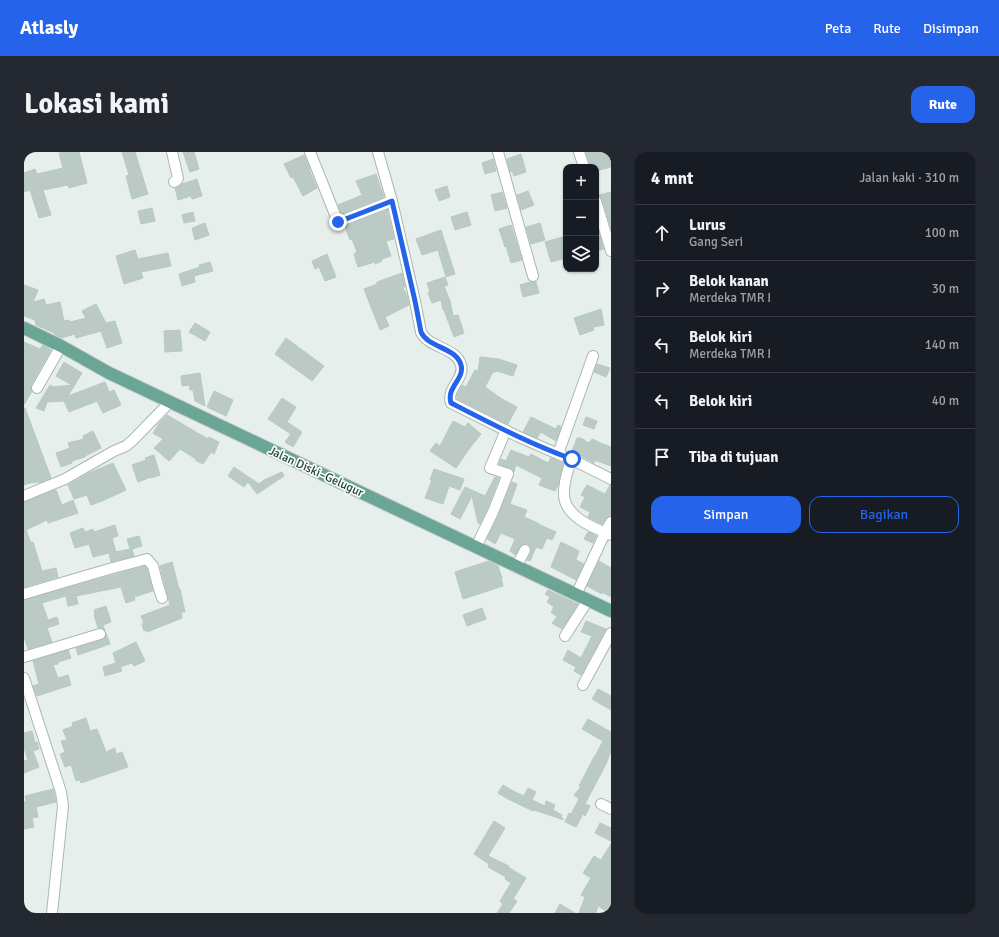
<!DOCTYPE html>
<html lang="id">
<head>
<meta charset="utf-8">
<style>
  body { margin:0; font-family:Signika,sans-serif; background:#242831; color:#f1f3f6 }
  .controls { position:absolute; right:12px; top:12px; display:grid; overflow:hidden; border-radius:8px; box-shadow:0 1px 3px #0004 }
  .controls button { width:36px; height:36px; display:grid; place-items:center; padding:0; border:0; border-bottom:1px solid #363941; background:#171b24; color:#f1f3f6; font:20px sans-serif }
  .stop { position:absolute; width:12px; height:12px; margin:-9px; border:3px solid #2563eb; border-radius:50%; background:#fff }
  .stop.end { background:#2563eb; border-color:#fff; box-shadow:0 1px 4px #0008 }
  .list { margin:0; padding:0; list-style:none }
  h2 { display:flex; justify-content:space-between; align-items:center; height:52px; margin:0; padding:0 16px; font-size:17px }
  h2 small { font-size:13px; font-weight:400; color:#9ea1a6 }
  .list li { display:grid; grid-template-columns:26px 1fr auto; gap:12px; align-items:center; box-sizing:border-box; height:56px; padding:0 16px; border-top:1px solid #363941 }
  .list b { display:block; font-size:15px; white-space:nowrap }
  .list p { margin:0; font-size:13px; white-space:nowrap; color:#9ea1a6 }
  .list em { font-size:13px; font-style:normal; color:#9ea1a6 }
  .actions { display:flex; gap:8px; padding:12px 16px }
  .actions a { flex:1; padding:9px 0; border:1px solid #2563eb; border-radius:12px; text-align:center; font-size:14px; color:#2563eb }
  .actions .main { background:#2563eb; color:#fff }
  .icon { flex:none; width:22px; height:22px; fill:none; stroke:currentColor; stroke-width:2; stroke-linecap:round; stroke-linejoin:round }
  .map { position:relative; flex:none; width:587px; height:761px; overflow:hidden; border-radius:12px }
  header { display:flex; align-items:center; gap:24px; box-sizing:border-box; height:56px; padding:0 20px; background:#2563eb; color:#fff }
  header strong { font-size:19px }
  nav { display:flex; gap:22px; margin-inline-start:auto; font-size:14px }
  .intro { display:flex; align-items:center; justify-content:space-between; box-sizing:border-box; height:96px; padding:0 24px }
  h1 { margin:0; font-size:28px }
  .button { padding:10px 18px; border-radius:12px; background:#2563eb; color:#fff; font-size:14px; font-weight:700 }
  main { display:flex; gap:24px; padding:0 24px }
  aside { flex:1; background:#171b24; border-radius:12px; box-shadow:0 1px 3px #0004 }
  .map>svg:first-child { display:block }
</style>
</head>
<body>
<header>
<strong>Atlasly</strong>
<nav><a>Peta</a><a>Rute</a><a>Disimpan</a></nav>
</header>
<div class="intro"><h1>Lokasi kami</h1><a class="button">Rute</a></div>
<main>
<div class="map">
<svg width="587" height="761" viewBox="0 0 587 761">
  <rect width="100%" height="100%" fill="#e6efeb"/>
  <path fill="#bbcac4" stroke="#b8c9c2" d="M 39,0 L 55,0 L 63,31 L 45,36 L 44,33 L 19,38 L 27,63 L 15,66 L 6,38 L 0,40 L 0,21 L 11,17 L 13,22 L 39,16 L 35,1 Z
    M 98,0 L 111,0 L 124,42 L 108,47 L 102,24 L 105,23 Z
    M 159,0 L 170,0 L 175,17 L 166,20 Z
    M 562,0 L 587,0 L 587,15 L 572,19 L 572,15 L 566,15 Z
    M 497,2 L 502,20 L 490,24 L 488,19 L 486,20 L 483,7 Z
    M 280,3 L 286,17 L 285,17 L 293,36 L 279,44 L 269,25 L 267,26 L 260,12 Z
    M 469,7 L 472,19 L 461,22 L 458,11 Z
    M 352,22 L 360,45 L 318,62 L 314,53 L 338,43 L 332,29 Z
    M 173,27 L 178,44 L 168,47 L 167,44 L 154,48 L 151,36 L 158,32 Z
    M 423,34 L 426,45 L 415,49 L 411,38 Z
    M 504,39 L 510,53 L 497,58 L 493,43 Z
    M 478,40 L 483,56 L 471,59 L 467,43 Z
    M 587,40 L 587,76 L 578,47 L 575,43 Z
    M 128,56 L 131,69 L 117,72 L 114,59 Z
    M 363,58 L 370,87 L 362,89 L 367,104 L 358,107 L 358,109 L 351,112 L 351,110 L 334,115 L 330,102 L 333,100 L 328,87 L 326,88 L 321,74 Z
    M 169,60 L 171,69 L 160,71 L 158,63 Z
    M 443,60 L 447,73 L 431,78 L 427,65 Z
    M 181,71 L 185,83 L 171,88 L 168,76 Z
    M 516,71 L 521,88 L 507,92 L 502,75 Z
    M 572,72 L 580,97 L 572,99 Z
    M 487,73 L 498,108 L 487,111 L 482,94 L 481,95 L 475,77 Z
    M 417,78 L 431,122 L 422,125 L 414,98 L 398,103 L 392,87 Z
    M 542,84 L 542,106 L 527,110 L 521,90 Z
    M 111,98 L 114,107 L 144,101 L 147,114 L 117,120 L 119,126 L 100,132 L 92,104 Z
    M 303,102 L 312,125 L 301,129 L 295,115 L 291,117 L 288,109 Z
    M 186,110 L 189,119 L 170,124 L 171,130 L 158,134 L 155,122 L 176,115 L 175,113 Z
    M 378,121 L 381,135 L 379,136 L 383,143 L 385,153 L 361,165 L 365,174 L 356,178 L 340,137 L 353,132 L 353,130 Z
    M 421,125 L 424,133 L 420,134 L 426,149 L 429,164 L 434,163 L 440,181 L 430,185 L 420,158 L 419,158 L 417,148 L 408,151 L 404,141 L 406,140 L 403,131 Z
    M 506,130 L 512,130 L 515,141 L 499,145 L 496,133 Z
    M 0,133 L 14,138 L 9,150 L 20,147 L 22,153 L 36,150 L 40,169 L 45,168 L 46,170 L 62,166 L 58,159 L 72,152 L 82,171 L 91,169 L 98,191 L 83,196 L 77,179 L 52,186 L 51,182 L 37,186 L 30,182 L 30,181 L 12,173 L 11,168 L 0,164 Z
    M 577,157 L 580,173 L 569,175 L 570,178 L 556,183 L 550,166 Z
    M 171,171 L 186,180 L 181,189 L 165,180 Z
    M 156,178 L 158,199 L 141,200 L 140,179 Z
    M 262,186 L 300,214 L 288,229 L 251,202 Z
    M 0,190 L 16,197 L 19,193 L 27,198 L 7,233 L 7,236 L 8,239 L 0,253 Z
    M 456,205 L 475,207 L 493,213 L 489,224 L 473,219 L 472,220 L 469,220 L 461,235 L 478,247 L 493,255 L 484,272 L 433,247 L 433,243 L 438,233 L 442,235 L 451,218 L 454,219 Z
    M 40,210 L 58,221 L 44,244 L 81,230 L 85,240 L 90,238 L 97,253 L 79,261 L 73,249 L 45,260 L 40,249 L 23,250 L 20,259 L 12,256 L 26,233 L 29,235 L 48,233 L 32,224 Z
    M 573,212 L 586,216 L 582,225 L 570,220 Z
    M 176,221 L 181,254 L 171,249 L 169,238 L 166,238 L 165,233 L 158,234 L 157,224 Z
    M 190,239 L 209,248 L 202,264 L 183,255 Z
    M 258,246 L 272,255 L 263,270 L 278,280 L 269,295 L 261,290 L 267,282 L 244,267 Z
    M 0,256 L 1,256 L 27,326 L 15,331 L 15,329 L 11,331 L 10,330 L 0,333 Z
    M 143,263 L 184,287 L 185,285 L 195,290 L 190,302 L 187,300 L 179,312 L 171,308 L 172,307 L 156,297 L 145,309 L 130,296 L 139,287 L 129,281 L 136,270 Z
    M 507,265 L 532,277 L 534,273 L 537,275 L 532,289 L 517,280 L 513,286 L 499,280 Z
    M 562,265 L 573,269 L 570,277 L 559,273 Z
    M 429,269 L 441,275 L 444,271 L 457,282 L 445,297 L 432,316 L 406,299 L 412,291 L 416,294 Z
    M 69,279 L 77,296 L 61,304 L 61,305 L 48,309 L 48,311 L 37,315 L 32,301 L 46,296 L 44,291 L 60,287 L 59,284 Z
    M 553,286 L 557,286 L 565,291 L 568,287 L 581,293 L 582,293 L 587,295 L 587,314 L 571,308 L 570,311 L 548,299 Z
    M 487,298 L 505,305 L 507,302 L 524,311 L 527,306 L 539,311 L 534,333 L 531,339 L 515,333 L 518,326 L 492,313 L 490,320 L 486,316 L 475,312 L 477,307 L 482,309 Z
    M 130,303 L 136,323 L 127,326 L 127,325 L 114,330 L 108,313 L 122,308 L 121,306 Z
    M 89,311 L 102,338 L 78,349 L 67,353 L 63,343 L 50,347 L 44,333 L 57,326 L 56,326 L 65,321 Z
    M 210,315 L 235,332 L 240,328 L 258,320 L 260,324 L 233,342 L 224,330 L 220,335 L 204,324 Z
    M 410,317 L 440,327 L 436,338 L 425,334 L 419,352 L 401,346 L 408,328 L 406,328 Z
    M 471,325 L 475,326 L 463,357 L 456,372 L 454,371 L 448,344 L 436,367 L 427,362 L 441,335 L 461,344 Z
    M 488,330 L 493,332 L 486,352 L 503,358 L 500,365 L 514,371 L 514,372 L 532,380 L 528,388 L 523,386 L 518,397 L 512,395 L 506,409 L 503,408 L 507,401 L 507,397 L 506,394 L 504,392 L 500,392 L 497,393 L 491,403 L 486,399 L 491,387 L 477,381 L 471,392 L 463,387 L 475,362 Z
    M 563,333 L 581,342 L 586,333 L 587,333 L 587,363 L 583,365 L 578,372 L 564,365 L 566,360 L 556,355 L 561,345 L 557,343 Z
    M 32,338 L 38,353 L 49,348 L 54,361 L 24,371 L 23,368 L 2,378 L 7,391 L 9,390 L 18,419 L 32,416 L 34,425 L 0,435 L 0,350 Z
    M 91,373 L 94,384 L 88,386 L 92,400 L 106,397 L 103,387 L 115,384 L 118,394 L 108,397 L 110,404 L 87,410 L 85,401 L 69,405 L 65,392 L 51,396 L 46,381 L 59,376 L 61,380 L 69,377 L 70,380 Z
    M 564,380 L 572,384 L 569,391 L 560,387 Z
    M 537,390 L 555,399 L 552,408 L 560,412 L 552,428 L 527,415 Z
    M 465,409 L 474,414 L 478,426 L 477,426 L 479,434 L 439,447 L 431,420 Z
    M 575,409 L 587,416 L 587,445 L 578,440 L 578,442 L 563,434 Z
    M 148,410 L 155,437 L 156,437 L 161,460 L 157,460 L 158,466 L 123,480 L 123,478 L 120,479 L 118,472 L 120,471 L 117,464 L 146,453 L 136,414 Z
    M 121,414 L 123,417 L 129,439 L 110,445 L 111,448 L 102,451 L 97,435 L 52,444 L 54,452 L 44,454 L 42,444 L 18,451 L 24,468 L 33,465 L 35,472 L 23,476 L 28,490 L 4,497 L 0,485 L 0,448 Z
    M 524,438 L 554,452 L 538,477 L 528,471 L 533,465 L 527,460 L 530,455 L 523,450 L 526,445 L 521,442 Z
    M 82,454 L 87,470 L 79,473 L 81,479 L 78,476 L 74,476 L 70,463 L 71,463 L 70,458 Z
    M 458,456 L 462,467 L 443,474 L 439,463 Z
    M 562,469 L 582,477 L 557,523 L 550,519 L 552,515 L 539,508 L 544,498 L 557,506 L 568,484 L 557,480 Z
    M 82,481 L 86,492 L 54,503 L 52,496 L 78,488 L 81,486 Z
    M 112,490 L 121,509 L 110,514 L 108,511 L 96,515 L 98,519 L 81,524 L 79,515 L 92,511 L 89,501 Z
    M 44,498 L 47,506 L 34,510 L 34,512 L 29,513 L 34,526 L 44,523 L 47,533 L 13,544 L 9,534 L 15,532 L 9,509 Z
    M 574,537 L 587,544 L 587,558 L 568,547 Z
    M 62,566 L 66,579 L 73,577 L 82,600 L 91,596 L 92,602 L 98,600 L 104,615 L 57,631 L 56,628 L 52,629 L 47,613 L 41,615 L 36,602 L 41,600 L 37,589 L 43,588 L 39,578 L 49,574 L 48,571 Z
    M 564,567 L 587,580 L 587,599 L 582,612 L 561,652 L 566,654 L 561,664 L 559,662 L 552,675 L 541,670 L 545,661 L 547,662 L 555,647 L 550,643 L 557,635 L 555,634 L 570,605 L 570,606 L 579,589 L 558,577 Z
    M 8,579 L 11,591 L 13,590 L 15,597 L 9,599 L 15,615 L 0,621 L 0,609 L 4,608 L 0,596 L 0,581 Z
    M 479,633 L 491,640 L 500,644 L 504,636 L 512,640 L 508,648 L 521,654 L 522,649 L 531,653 L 529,658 L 538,663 L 537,665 L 540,668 L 510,658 L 509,659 L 484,647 L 474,641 Z
    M 29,637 L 32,650 L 12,655 L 14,665 L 8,666 L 10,675 L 0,677 L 0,650 L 2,649 L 1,644 Z
    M 470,669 L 481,676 L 464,704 L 485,714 L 484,715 L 502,726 L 489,747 L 493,749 L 485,761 L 473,761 L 479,752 L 476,749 L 487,731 L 481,727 L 482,725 L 464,715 L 465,712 L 450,702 Z
    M 576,671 L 587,676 L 587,689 L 571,681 Z
    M 587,692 L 587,761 L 585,761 L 574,754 L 572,761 L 555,761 L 561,745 L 557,743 L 567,726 L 559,721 L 570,704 L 577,708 Z
    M 536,752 L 551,761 L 531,761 Z"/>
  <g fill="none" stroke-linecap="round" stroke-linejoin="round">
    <defs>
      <path id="minor" d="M 148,0 L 154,26 L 153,28 L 150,30
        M 286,0 L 314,70 L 368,49
        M 354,0 L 368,49 L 391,149 L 397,180 C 404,196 432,195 437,213 C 441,227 422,236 427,251 L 493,284 L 534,302 L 547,307 L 587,327
        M 474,0 L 509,124
        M 555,0 L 560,15
        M 572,49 L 587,99
        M 13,236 L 37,194
        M 534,302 L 569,204
        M 547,307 C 544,319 539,331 540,343 C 541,365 570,376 587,383
        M 0,344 L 41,327 L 90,299 L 102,294 L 109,288 L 146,250
        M 452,395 L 469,360 L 484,322 L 466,316 L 482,278
        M 492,415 L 501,398
        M 0,442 L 85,417 L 123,407 L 129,414 L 133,430 L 138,446
        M 552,443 L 581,381 L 587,370
        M 541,484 L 564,448
        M 0,505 L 76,482
        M 0,526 L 37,640 L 39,654 L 28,761
        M 559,533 L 587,481
        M 577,652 L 587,657"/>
      <path id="major" d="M 0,176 L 37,194 L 85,221 L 587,459"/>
    </defs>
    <use href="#minor" stroke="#a8b8b2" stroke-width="12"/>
    <use href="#major" stroke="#c2cac8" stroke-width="14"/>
    <use href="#minor" stroke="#fff" stroke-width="10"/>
    <use href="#major" stroke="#6aa596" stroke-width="12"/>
  </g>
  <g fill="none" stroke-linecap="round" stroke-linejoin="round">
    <path stroke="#2563eb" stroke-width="5" d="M 314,70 L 368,49 L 391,149 L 397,180 C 404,196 432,195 437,213 C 441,227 422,235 427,251 C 466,271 506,292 548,307"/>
  </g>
  <g text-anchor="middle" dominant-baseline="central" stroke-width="3.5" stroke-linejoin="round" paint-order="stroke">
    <g font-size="12" fill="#24423a" stroke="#f7fbf9">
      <text transform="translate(292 320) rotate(25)">Jalan Diski–Gelugur</text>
    </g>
  </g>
</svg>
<div class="controls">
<button>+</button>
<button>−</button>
<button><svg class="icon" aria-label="layers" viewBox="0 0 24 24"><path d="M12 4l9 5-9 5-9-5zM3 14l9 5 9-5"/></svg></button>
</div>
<div class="stop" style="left:548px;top:307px"></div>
<div class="stop end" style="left:314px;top:70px"></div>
</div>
<aside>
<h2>4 mnt<small>Jalan kaki · 310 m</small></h2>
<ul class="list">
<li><svg class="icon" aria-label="ahead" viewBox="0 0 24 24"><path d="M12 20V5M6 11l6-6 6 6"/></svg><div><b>Lurus</b><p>Gang Seri</p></div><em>100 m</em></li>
<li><svg class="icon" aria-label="right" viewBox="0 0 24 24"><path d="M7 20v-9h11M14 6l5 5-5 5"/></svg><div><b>Belok kanan</b><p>Merdeka TMR I</p></div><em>30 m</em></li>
<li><svg class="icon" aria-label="left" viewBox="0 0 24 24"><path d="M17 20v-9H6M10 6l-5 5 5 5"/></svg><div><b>Belok kiri</b><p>Merdeka TMR I</p></div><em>140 m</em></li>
<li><svg class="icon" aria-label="left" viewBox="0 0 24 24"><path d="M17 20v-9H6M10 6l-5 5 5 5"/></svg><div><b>Belok kiri</b></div><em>40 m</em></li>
<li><svg class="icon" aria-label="arrive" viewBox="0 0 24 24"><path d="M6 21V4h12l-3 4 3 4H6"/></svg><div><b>Tiba di tujuan</b></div></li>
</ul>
<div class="actions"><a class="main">Simpan</a><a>Bagikan</a></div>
</aside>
</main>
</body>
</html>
